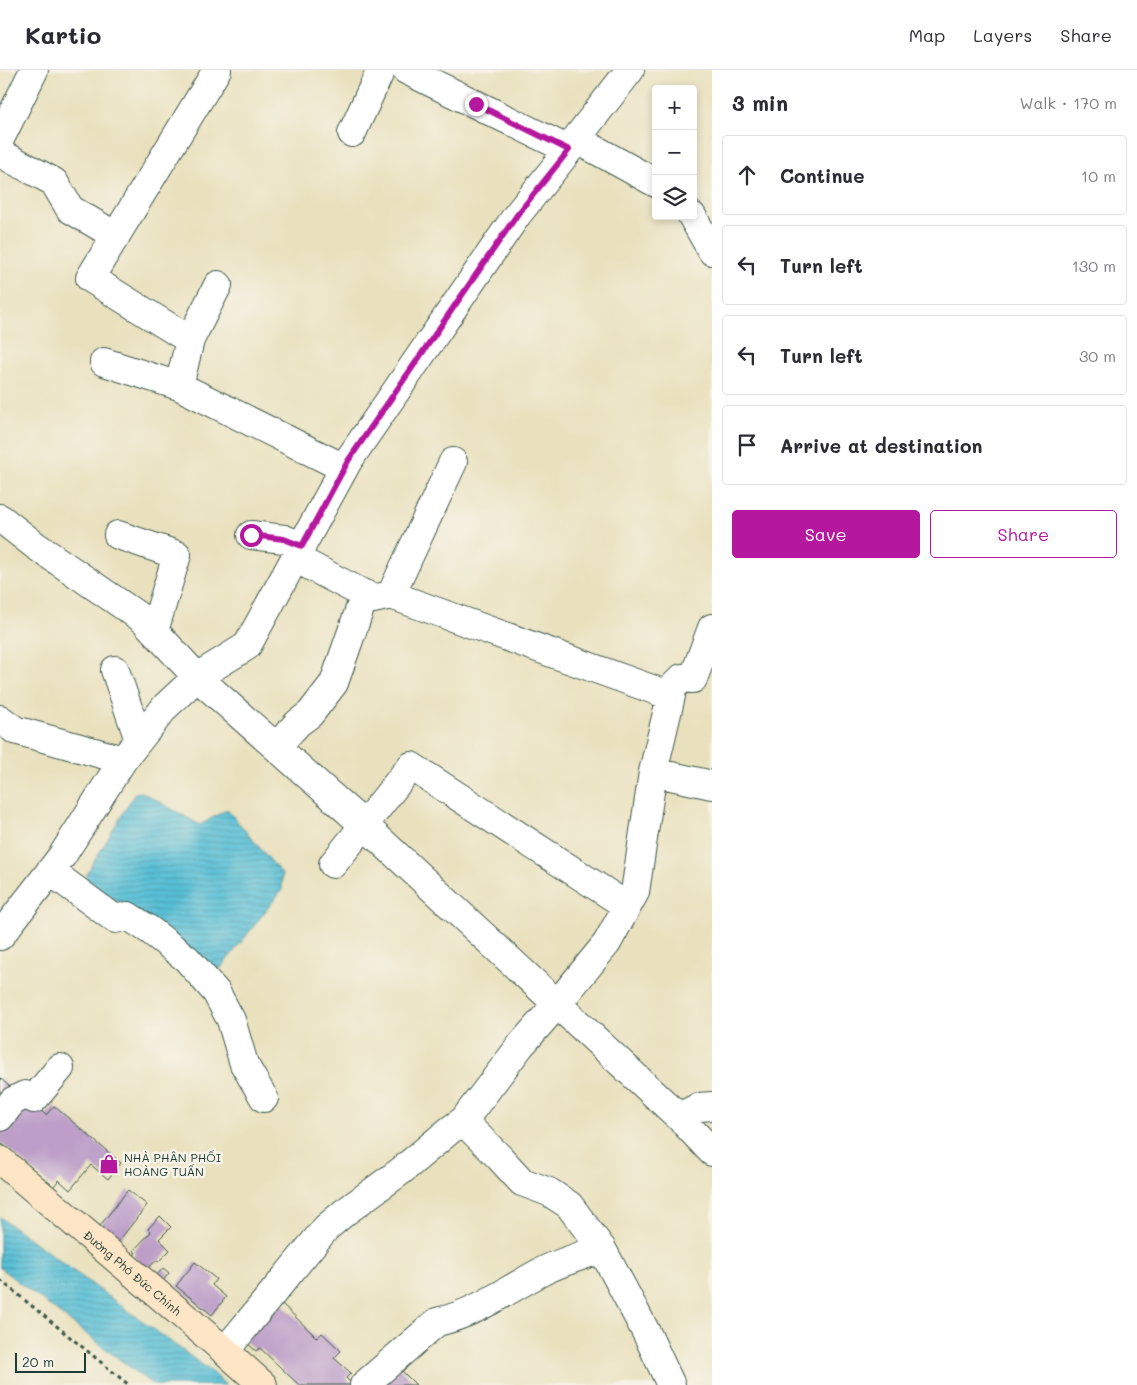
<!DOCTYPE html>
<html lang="en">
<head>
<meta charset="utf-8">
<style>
  body { margin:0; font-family:Mali,sans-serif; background:#f7f7f7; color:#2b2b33 }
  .controls { position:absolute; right:15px; top:15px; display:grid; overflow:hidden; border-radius:5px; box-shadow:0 2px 8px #0003 }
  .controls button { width:45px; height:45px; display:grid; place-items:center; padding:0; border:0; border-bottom:1px solid #e1e1e2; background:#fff; color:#2b2b33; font:25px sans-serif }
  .scale { position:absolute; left:15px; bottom:12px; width:71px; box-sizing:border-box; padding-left:5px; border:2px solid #1f3d34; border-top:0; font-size:14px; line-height:18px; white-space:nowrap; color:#1f3d34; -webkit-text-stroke:4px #f7f3e8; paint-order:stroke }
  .stop { position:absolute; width:15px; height:15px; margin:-11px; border:4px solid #b5179e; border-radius:50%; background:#fff }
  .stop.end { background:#b5179e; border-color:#fff; box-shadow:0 1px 5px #0008 }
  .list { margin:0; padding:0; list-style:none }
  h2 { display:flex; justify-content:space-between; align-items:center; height:65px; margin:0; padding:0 20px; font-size:21px }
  h2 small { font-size:16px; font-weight:400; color:#7c7c81 }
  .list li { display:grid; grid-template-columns:32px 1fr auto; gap:15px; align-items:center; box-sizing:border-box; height:80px; margin:0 10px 10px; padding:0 10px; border:1px solid #e1e1e2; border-radius:5px }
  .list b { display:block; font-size:19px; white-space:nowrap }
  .list em { font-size:16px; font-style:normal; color:#7c7c81 }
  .actions { display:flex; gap:10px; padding:15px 20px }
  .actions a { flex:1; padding:11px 0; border:1px solid #b5179e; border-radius:5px; text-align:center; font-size:18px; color:#b5179e }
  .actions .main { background:#b5179e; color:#fff }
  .icon { flex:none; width:28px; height:28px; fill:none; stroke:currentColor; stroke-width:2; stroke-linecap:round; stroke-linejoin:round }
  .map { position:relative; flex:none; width:712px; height:1315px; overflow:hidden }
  header { display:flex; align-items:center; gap:30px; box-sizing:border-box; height:70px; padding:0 25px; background:#fff; border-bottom:1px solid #e1e1e2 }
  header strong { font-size:24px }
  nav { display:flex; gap:28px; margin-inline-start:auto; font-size:18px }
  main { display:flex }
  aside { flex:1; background:#fff }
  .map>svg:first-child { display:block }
</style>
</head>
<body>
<header>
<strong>Kartio</strong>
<nav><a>Map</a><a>Layers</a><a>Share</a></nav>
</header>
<main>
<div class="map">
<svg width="712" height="1315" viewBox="0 0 712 1315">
  <defs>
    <pattern id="water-rules" width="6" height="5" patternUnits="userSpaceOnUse" patternTransform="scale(1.25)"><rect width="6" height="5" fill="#58bfd6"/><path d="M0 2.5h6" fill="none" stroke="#489cae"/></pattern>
  </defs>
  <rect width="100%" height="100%" fill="#f7f3e8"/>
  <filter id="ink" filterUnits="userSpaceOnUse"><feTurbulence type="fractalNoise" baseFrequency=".02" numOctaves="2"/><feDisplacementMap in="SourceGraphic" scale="10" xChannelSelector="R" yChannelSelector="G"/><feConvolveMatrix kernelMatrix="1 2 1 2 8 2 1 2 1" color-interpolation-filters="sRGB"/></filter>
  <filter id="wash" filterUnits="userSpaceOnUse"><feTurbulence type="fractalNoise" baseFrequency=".0096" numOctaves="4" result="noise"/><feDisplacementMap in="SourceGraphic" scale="20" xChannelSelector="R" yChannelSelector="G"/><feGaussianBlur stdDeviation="1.12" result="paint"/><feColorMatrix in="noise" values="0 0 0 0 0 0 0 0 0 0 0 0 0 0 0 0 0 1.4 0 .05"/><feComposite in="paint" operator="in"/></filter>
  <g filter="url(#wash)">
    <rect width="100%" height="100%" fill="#e9e1be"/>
    <path fill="url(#water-rules)" stroke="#3c7e85" d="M 142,722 L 200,755 L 227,739 L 282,804 L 282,820 L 217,903 L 151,853 L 88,812 L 86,805 L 135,723 Z
      M 0,1147 L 215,1304 L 226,1315 L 153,1315 L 0,1198 Z"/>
    <g id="blocks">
      <path fill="#bc9ec8" d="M 0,1008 L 12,1019 L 0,1032 Z
        M 26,1028 L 46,1045 L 54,1036 L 121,1093 L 108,1109 L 91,1095 L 70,1120 L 59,1110 L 53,1117 L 0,1072 L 0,1058 Z
        M 128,1120 L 147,1135 L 118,1172 L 99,1157 Z
        M 160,1146 L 171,1157 L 159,1169 L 170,1180 L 158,1192 L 157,1190 L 147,1199 L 133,1186 L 136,1183 L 133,1181 L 151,1162 L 148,1159 Z
        M 195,1192 L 216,1209 L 212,1215 L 226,1227 L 212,1245 L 176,1216 Z
        M 163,1198 L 169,1203 L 163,1211 L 157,1205 Z
        M 276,1228 L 317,1268 L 322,1263 L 341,1281 L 334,1288 L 351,1303 L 346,1308 L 353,1315 L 299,1315 L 260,1278 L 256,1281 L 244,1270 Z
        M 393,1292 L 416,1315 L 370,1315 Z"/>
    </g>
  </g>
  <g filter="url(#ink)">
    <use href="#blocks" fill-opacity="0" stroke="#3d5649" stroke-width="1"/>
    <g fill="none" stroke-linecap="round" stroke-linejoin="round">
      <defs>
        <path id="street" d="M 217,0 L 90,208 L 190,270 L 179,316 L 344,398
          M 406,0 L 569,80
          M 352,63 L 381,0
          M 0,69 L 34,0
          M 576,69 L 656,113
          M 0,83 L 54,112 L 70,139 L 116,166
          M 692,146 L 712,181
          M 190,270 L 218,215
          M 104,292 L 179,316
          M 0,448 L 36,476 L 144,550 L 197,607 L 364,755 L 679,1047 L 712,1082
          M 118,465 L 177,485 L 154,561
          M 251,465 L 284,469 L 302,476
          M 391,525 L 453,392
          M 115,600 L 139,670
          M 671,626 L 672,618 L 682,608 L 693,609 L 712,558
          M 0,649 L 15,660 L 123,690
          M 276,677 L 298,653 L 310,644 L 334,613 L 365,524
          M 653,702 L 712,715
          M 333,794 L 411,696 L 627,836
          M 50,801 L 115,849 L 128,846 L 151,861 L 187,889 L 216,922 L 231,950 L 244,994 L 264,1028
          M 0,866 L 62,786 L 123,690 L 166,636 L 197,607 L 247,576 L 348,391 L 517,145 L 569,80 L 576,69 L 630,0
          M 0,1047 L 13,1031 L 25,1025 L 34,1029 L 60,998
          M 679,1047 L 699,1037 L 712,1036
          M 463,1051 L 500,1088 L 522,1112 L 549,1122 L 569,1135 L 602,1179 L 647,1264 L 671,1315
          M 225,1281 L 326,1158 L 345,1142 L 401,1101 L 450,1060 L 463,1051 L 521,975 L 557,934 L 607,873 L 635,822 L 653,702 L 671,626 L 391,525 L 373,529 L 295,488
          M 364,1315 L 437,1252 C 477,1243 505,1221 541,1202 C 560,1192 581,1186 602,1179"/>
        <g id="secondary">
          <path id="s1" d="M 0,1090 L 225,1281 L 263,1315"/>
        </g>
      </defs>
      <use href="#street" stroke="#3d5649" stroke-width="30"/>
      <use href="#secondary" stroke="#3d5649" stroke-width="30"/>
      <path stroke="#3d5649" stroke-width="3" stroke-dasharray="4 4" stroke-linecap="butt" d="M 0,1210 L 129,1315"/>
      <use href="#street" stroke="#fff" stroke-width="28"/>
      <use href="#secondary" stroke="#fde5c5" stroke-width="28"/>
    </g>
  </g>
  <g fill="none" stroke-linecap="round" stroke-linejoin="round" filter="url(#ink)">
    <path stroke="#b5179e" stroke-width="6" d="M 251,465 L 284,469 L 302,476 L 348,391 L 517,145 L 569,80 L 476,34"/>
  </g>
  <defs>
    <symbol id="shop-bare" viewBox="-9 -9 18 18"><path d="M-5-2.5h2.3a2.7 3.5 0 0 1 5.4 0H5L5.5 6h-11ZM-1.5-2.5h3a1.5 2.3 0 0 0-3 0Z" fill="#b5179e" stroke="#f7f3e8" stroke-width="2.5" paint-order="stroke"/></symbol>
  </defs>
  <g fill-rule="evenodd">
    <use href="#shop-bare" x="95" y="1080" width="28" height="28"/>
  </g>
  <g text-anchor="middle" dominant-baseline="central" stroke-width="5" stroke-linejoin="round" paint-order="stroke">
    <g font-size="12" fill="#1f3d34" stroke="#f7f3e8" text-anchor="start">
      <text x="124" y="1087">NHÀ PHÂN PHỐI<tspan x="124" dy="14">HOÀNG TUẤN</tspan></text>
    </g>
    <g font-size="12" fill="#1f3d34" stroke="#f7f3e8">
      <text stroke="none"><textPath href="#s1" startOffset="174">Đường Phó Đức Chính</textPath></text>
    </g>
  </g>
</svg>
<div class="controls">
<button>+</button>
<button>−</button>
<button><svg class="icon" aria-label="layers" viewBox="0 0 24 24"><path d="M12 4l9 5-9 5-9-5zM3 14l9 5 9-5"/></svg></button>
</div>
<div class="scale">20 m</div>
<div class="stop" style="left:251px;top:465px"></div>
<div class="stop end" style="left:476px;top:34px"></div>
</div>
<aside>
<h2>3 min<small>Walk · 170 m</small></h2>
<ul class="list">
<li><svg class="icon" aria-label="ahead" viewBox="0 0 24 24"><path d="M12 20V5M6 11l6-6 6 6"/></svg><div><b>Continue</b></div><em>10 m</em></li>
<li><svg class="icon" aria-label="left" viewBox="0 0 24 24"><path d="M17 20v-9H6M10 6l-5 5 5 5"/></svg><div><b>Turn left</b></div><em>130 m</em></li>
<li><svg class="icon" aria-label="left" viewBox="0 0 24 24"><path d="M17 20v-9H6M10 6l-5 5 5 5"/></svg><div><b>Turn left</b></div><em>30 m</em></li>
<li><svg class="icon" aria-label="arrive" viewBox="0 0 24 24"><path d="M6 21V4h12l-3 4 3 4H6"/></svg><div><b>Arrive at destination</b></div></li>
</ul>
<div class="actions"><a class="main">Save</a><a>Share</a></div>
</aside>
</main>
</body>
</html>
